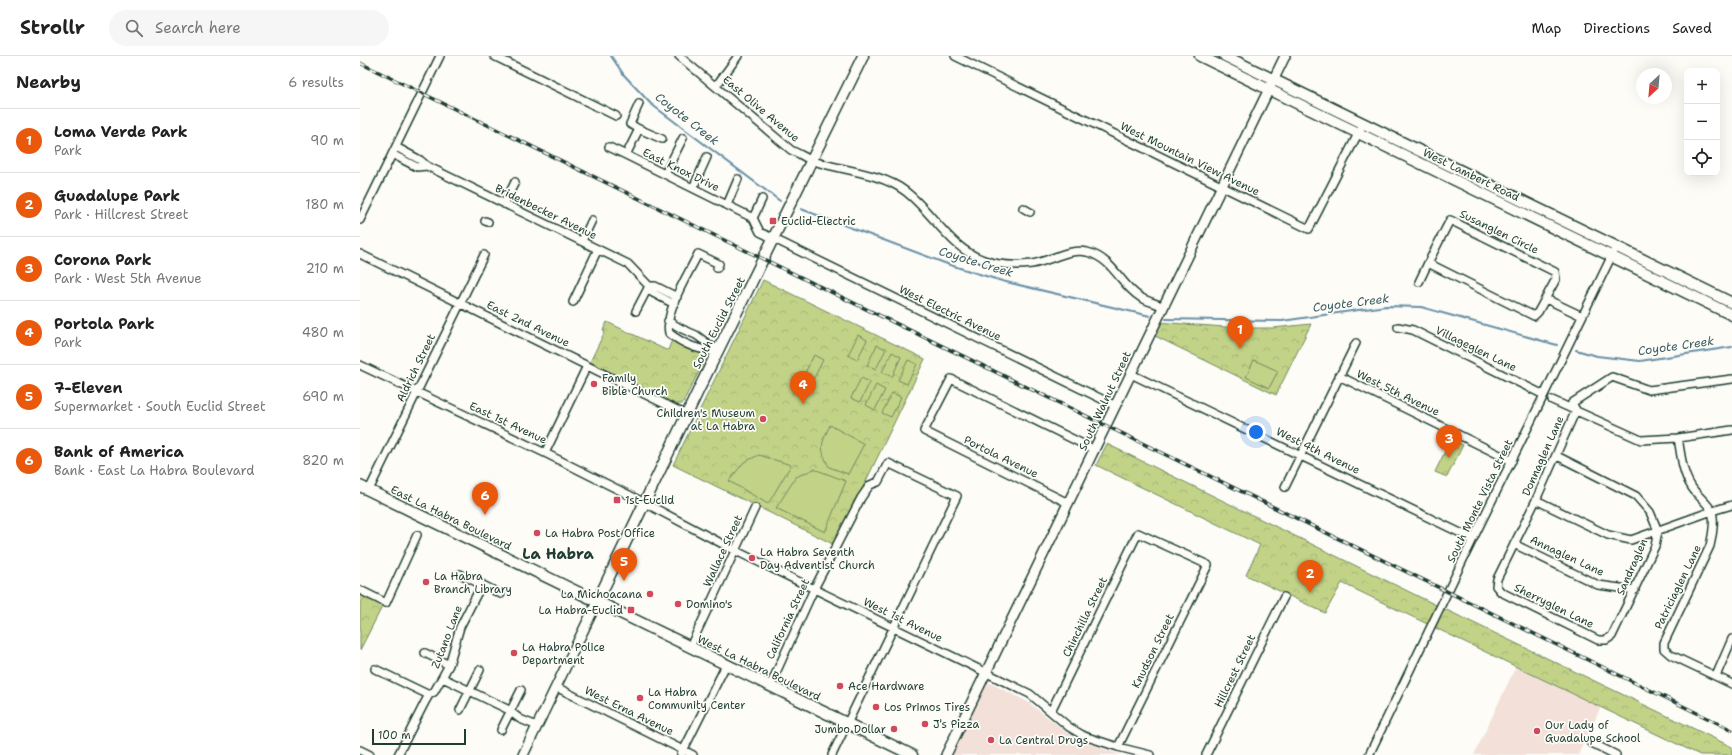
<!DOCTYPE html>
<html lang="en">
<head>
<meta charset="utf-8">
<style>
  body { margin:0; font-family:"Shantell Sans",sans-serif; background:#f6f6f6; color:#222 }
  .controls { position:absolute; right:12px; top:12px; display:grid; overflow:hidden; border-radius:8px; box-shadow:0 4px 16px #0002 }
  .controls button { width:36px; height:36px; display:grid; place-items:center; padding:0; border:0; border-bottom:1px solid #e0e0e0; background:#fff; color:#222; font:20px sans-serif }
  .compass { position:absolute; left:1276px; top:12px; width:36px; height:36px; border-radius:50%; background:#fff; box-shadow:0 4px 16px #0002; rotate:206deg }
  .scale { position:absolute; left:12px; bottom:10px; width:94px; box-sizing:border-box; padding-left:4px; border:2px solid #1f3d34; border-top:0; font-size:11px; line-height:14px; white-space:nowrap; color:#1f3d34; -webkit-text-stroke:3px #fdfcf7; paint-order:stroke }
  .you { position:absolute; left:896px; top:376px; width:14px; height:14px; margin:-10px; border:3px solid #fff; border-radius:50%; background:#1a73e8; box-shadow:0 0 0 6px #1a73e833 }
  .badge { display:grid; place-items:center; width:26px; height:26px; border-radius:50%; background:#ea580c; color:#fff; font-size:13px; font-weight:700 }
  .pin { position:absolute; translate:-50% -33px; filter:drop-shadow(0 1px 2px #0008) }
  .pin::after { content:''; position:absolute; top:21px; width:14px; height:12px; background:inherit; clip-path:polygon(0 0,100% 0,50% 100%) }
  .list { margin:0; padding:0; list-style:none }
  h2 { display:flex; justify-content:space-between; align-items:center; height:52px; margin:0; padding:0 16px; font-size:17px }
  h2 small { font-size:13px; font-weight:400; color:#767676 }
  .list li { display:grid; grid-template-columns:26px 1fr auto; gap:12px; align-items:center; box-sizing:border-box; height:64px; padding:0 16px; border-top:1px solid #e0e0e0 }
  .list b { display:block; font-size:15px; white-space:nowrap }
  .list p { margin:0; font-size:13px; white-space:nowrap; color:#767676 }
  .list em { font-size:13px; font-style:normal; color:#767676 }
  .icon { flex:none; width:22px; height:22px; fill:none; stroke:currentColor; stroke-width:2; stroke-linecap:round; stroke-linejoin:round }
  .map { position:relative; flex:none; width:1372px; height:699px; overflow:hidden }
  header { display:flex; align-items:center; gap:24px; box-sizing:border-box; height:56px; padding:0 20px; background:#fff; border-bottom:1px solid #e0e0e0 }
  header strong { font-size:19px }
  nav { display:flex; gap:22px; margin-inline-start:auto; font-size:14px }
  .search { width:280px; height:36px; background:#f6f6f6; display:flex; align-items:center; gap:10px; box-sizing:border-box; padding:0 14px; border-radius:22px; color:#767676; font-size:15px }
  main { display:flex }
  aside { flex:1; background:#fff }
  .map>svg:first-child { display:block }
</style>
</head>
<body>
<header>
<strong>Strollr</strong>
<div class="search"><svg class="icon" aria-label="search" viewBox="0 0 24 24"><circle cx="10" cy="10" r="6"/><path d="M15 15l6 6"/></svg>Search here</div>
<nav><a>Map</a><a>Directions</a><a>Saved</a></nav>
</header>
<main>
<aside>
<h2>Nearby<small>6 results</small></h2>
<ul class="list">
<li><span class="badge">1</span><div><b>Loma Verde Park</b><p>Park</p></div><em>90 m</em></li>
<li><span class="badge">2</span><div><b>Guadalupe Park</b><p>Park · Hillcrest Street</p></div><em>180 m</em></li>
<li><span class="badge">3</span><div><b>Corona Park</b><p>Park · West 5th Avenue</p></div><em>210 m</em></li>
<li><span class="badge">4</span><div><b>Portola Park</b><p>Park</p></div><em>480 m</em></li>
<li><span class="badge">5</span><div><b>7-Eleven</b><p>Supermarket · South Euclid Street</p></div><em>690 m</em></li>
<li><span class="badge">6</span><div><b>Bank of America</b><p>Bank · East La Habra Boulevard</p></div><em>820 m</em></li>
</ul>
</aside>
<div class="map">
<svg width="1372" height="699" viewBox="0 0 1372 699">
  <defs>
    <pattern id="park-crowns" width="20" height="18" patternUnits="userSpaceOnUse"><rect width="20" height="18" fill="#c2d388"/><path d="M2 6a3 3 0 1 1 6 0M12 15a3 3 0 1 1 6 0" fill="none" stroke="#a6b676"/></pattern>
  </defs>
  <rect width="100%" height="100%" fill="#fdfcf7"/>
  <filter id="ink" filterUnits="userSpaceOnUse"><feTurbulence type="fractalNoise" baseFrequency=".025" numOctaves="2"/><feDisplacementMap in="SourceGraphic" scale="8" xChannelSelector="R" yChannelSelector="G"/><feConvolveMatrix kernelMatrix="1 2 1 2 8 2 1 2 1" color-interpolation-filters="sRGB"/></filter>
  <g filter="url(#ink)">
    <path fill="#f3e1d9" d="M 1156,610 L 1241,651 L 1218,699 L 1114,699 Z
      M 630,627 L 668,646 L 709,678 L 730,688 L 761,699 L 592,699 L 624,631 Z"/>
    <path fill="url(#park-crowns)" stroke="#70885e" d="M 403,224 L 565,303 L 475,489 L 313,409 Z
      M 247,266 L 306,294 L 308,294 L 312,284 C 317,286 321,290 326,292 C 334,296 343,294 345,304 L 322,348 L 314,348 L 230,306 L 245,275 L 243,274 Z
      M 796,266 L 879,272 L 913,272 L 951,268 L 916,339 L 791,278 Z
      M 1091,383 L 1103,389 L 1087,421 L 1075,416 Z
      M 747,388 L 1074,548 L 1372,691 L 1372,699 L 1340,699 L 982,527 L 965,557 L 886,519 L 900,489 L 736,409 Z
      M 0,539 L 23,549 L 0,594 Z"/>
    <path fill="#c2d388" stroke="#70885e" d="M 498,279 L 507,284 L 497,304 L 488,299 Z
      M 517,289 L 526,293 L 516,313 L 507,309 Z
      M 532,296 L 541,301 L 532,321 L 522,316 Z
      M 454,299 L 463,304 L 453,324 L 444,319 Z
      M 548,304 L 557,308 L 547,328 L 538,324 Z
      M 894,304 L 918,315 L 909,332 L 886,321 Z
      M 501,322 L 510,326 L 500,346 L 491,342 Z
      M 516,329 L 525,334 L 515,354 L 506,349 Z
      M 532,337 L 541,341 L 531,361 L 522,357 Z
      M 470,369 L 504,388 L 488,418 L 469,411 C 459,391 461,389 470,369 Z
      M 399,399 L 431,409 L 408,448 L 369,425 L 384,406 Z
      M 454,413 L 486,425 L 465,476 L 416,452 L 436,421 Z"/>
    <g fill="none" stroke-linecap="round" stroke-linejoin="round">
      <path stroke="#678fa6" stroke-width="2" d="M 251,0 L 264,19 L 291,48 L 420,145
        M 441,153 L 590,209 L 642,225 L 790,260
        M 806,263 L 922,265 L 1026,250 L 1061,251 L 1197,289
        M 1216,294 L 1237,300 L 1280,305 L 1372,291"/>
      <defs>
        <path id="minor" d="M 134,0 L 256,60
          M 319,0 L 431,94 C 438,97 446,102 453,105 C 480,114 522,117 545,135 C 573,156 589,192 624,204 C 638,209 657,210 672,208 C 690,205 709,192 727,196 C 754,203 760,229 780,241 C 786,245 795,247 802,250
          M 595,0 L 949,173 L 1003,68
          M 356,30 L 378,0
          M 279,48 L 270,68 L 279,73 L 266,99 L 393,162 L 400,176 L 756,350
          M 279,73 L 302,83
          M 36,91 L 60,104 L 67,110 L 268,208 L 289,230 L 293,237 L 314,248
          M 249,91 L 266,99
          M 32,98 L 57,111 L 67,110
          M 305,118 L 323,82
          M 333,132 L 347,101
          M 144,148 L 155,126
          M 367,149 L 378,123
          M 663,152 L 670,156
          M 393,162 L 402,143
          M 0,164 L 80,0
          M 1090,164 L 1195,216 L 1196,223 L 1178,256 L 1174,260 L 1068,207 Z
          M 125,165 L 128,166
          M 222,185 L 232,164
          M 0,198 L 327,359
          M 357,212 L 359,208 L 338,198 C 329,217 304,255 309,277 C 323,288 340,295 358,295
          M 1059,226 L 1068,207
          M 289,230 L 295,230 L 317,241
          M 1186,243 L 1222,260
          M 213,246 L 238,193
          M 276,255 L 289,230
          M 308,265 L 322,273 L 336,279 L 358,295
          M 1038,271 L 1053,274 L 1184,339
          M 0,309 L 185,397 L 285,447 L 376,495 L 670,638 L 709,671 L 724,680 L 758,691 L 790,699
          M 771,318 L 1113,483
          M 979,320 L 1152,405
          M 1192,344 L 1281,384 L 1318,382 L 1372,374
          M 1318,382 C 1321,398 1322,416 1331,430 C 1336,439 1346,445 1351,454 C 1356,462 1352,481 1350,490 L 1304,587 L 1304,593 L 1311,599 L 1372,628
          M 185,397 L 227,310
          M 1197,400 L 1276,440 L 1290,456 L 1298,475 L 1295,490 L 1252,580 L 1246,584 L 1238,584 L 1141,536 L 1136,530 L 1137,523 L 1176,444 L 1216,354 L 1212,347 L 1252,321 L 1289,334 L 1372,323
          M 925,431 L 996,287
          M 9,434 L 124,199
          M 1176,444 L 1248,479 L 1271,484 L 1352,455 L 1372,449
          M 708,447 L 564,375 L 591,323 L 735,394
          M 1154,488 L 1238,529 L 1275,534
          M 100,518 L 141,538
          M 0,534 L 26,547 L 57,479
          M 330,591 L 395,452
          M 65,597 L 89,609
          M 15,613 L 69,639
          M 1356,620 L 1372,583
          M 83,622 L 147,653 L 160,663 L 177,670
          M 410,630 L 454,533 L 501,442 L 510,429 L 518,426 L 528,407 L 597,440 L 472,699
          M 196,631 L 333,699
          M 100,654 L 120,614
          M 691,655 L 778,477 L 848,509 L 758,691
          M 141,674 L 161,634
          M 1230,686 L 1256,699
          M 0,694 L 10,699
          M 38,699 L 65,646 L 69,639 L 74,636 L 89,609 L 100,571 L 122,528
          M 321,699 L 366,609
          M 846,699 L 924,541
          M 1009,699 L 1113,483 L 1184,339 L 1256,191"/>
        <path id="tertiary" d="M 163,699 L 237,546
          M 586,699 L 925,0"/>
        <path id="secondary" d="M 840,0 L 1372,259
          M 865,0 L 1372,247
          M 0,430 L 552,699
          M 237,546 L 339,333 L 503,0"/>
      </defs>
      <use href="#minor" stroke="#1f3d34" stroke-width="10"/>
      <use href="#tertiary" stroke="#1f3d34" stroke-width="12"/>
      <use href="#secondary" stroke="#1f3d34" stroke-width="13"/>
      <use href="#minor" stroke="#fdfcf7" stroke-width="7"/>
      <use href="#tertiary" stroke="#fdfcf7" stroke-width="9"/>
      <use href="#secondary" stroke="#fdfcf7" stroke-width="10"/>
      <defs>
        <path id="rail" d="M 0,7 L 1372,674"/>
      </defs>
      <use href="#rail" stroke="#1f3d34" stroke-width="3.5"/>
      <use href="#rail" stroke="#fdfcf7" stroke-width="2" stroke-dasharray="6" stroke-linecap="butt"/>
    </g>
  </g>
  <g fill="#d1495b" stroke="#fdfcf7" stroke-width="1.5">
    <rect x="409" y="161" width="8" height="8" rx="2"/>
    <circle cx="234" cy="328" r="4"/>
    <circle cx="403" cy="363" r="4"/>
    <rect x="253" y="440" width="8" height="8" rx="2"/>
    <circle cx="177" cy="477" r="4"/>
    <circle cx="392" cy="502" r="4"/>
    <circle cx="66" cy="526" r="4"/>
    <circle cx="290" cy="538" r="4"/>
    <circle cx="318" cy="548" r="4"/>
    <rect x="267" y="550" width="8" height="8" rx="2"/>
    <circle cx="154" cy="597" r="4"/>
    <circle cx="480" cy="630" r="4"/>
    <circle cx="280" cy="642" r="4"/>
    <circle cx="516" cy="651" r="4"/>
    <circle cx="565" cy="668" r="4"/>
    <circle cx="534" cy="673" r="4"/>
    <circle cx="1177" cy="675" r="4"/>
    <circle cx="631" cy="684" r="4"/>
  </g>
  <g text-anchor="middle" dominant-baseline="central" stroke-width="3.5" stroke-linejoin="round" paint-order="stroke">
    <g font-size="11" fill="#1f3d34" stroke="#fdfcf7">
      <text transform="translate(401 53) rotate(40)">East Olive Avenue</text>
      <text transform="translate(830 103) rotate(26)">West Mountain View Avenue</text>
      <text transform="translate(321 114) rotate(26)">East Knox Drive</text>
      <text transform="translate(1111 119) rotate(26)">West Lambert Road</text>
      <text transform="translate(186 156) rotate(26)">Bridenbecker Avenue</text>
      <text transform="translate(1139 176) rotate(26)">Susanglen Circle</text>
      <text transform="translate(590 257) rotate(26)">West Electric Avenue</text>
      <text transform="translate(359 267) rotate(-63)">South Euclid Street</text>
      <text transform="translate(168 268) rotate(26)">East 2nd Avenue</text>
      <text transform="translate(1116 293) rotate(26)">Villageglen Lane</text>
      <text transform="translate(56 312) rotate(-64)">Aldrich Street</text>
      <text transform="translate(1038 337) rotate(26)">West 5th Avenue</text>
      <text transform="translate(745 345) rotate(-65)">South Walnut Street</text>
      <text transform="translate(148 367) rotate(25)">East 1st Avenue</text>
      <text transform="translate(958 395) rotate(26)">West 4th Avenue</text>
      <text transform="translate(1183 400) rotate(-66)">Donnaglen Lane</text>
      <text transform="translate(641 401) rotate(26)">Portola Avenue</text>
      <text transform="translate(1120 445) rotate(-64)">South Monte Vista Street</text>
      <text transform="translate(91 462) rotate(26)">East La Habra Boulevard</text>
      <text transform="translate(363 495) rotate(-65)">Wallace Street</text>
      <text transform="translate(1207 500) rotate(25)">Annaglen Lane</text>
      <text transform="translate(1272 511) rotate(-66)">Sandraglen</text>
      <text transform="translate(1318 531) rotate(-64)">Patriciaglen Lane</text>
      <text transform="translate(1194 550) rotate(26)">Sherryglen Lane</text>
      <text transform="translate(725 561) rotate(-64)">Chinchilla Street</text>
      <text transform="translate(428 563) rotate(-65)">California Street</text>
      <text transform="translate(543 564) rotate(26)">West 1st Avenue</text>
      <text transform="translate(87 581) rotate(-69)">Zutano Lane</text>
      <text transform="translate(793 595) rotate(-64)">Knudson Street</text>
      <text transform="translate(399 612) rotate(26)">West La Habra Boulevard</text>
      <text transform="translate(875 615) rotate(-64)">Hillcrest Street</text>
      <text transform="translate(269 655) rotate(26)">West Erna Avenue</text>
    </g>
    <g font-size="11" fill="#1f3d34" stroke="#fdfcf7" text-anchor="start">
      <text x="421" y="165">Euclid-Electric</text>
      <text x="242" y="322">Family<tspan x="242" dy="13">Bible Church</tspan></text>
      <text x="395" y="357" text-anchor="end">Children's Museum<tspan x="395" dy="13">at La Habra</tspan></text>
      <text x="265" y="444">1st-Euclid</text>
      <text x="185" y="477">La Habra Post Office</text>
      <text x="400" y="496">La Habra Seventh<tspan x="400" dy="13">Day Adventist Church</tspan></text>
      <text x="74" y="520">La Habra<tspan x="74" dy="13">Branch Library</tspan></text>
      <text x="282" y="538" text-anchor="end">La Michoacana</text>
      <text x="326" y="548">Domino's</text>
      <text x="263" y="554" text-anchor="end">La Habra-Euclid</text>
      <text x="162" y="591">La Habra Police<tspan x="162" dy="13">Department</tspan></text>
      <text x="488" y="630">Ace Hardware</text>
      <text x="288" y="636">La Habra<tspan x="288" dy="13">Community Center</tspan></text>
      <text x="524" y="651">Los Primos Tires</text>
      <text x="573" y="668">J's Pizza</text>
      <text x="1185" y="669">Our Lady of<tspan x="1185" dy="13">Guadalupe School</tspan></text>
      <text x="526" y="673" text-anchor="end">Jumbo Dollar</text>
      <text x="639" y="684">La Central Drugs</text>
    </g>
    <g font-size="12" font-style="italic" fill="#3d5f64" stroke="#fdfcf7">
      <text transform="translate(327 63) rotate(38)">Coyote Creek</text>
      <text transform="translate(616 206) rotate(17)">Coyote Creek</text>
      <text transform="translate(991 247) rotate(-7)">Coyote Creek</text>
      <text transform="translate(1316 290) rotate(-8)">Coyote Creek</text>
    </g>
    <g font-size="15" font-weight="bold" fill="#1f3d34" stroke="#fdfcf7">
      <text x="198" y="498">La Habra</text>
    </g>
  </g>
</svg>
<div class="controls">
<button>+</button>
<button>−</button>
<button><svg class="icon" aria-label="locate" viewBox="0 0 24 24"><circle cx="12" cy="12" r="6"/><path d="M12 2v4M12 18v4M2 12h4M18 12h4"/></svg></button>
</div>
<svg class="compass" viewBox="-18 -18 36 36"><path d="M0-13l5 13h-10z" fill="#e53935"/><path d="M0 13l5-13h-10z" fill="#767676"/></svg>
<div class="scale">100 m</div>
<div class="you"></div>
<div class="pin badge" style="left:880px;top:293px">1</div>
<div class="pin badge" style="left:950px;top:537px">2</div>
<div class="pin badge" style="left:1089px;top:402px">3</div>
<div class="pin badge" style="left:443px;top:348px">4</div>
<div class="pin badge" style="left:264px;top:525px">5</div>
<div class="pin badge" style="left:125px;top:459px">6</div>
</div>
</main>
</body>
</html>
